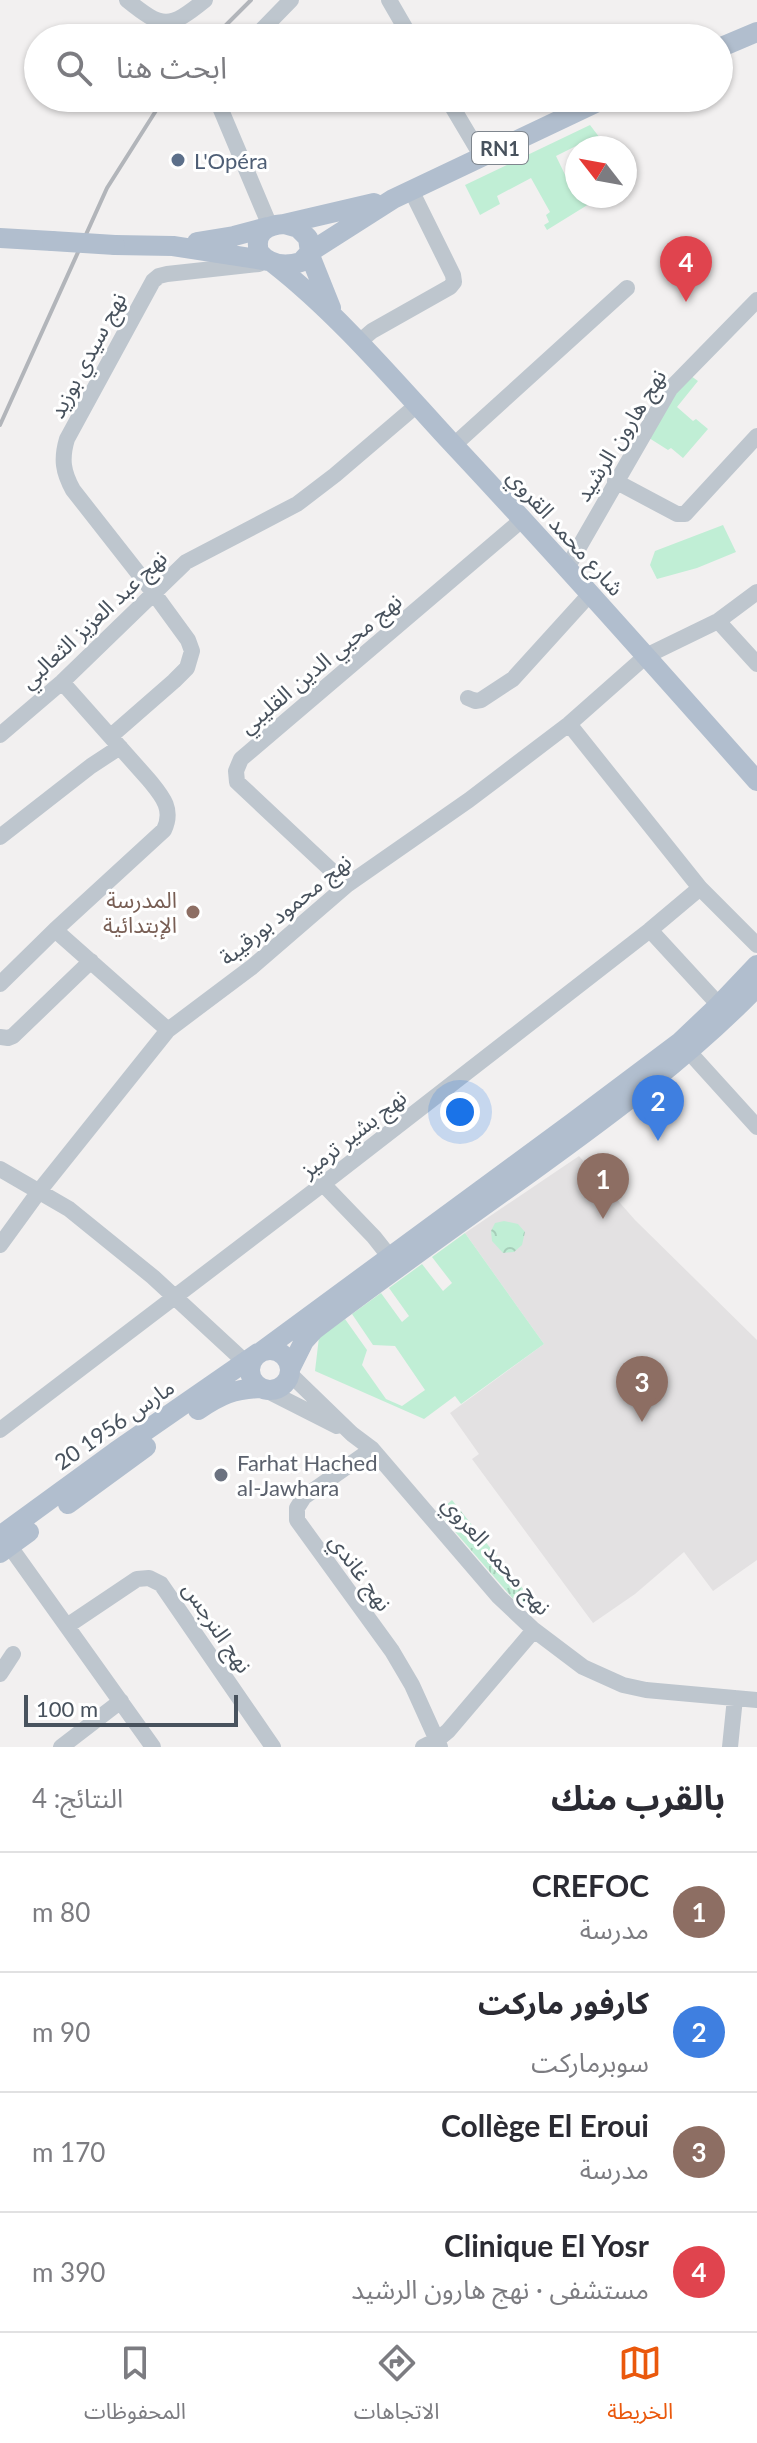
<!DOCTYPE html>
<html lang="ar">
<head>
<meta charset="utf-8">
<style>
  body { margin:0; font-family:Lato,"Noto Sans Arabic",sans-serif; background:#f7f7f7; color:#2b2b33; direction:rtl }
  .compass { position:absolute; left:565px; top:136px; width:72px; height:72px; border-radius:50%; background:#fff; box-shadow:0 2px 6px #0004; rotate:301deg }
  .scale { position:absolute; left:24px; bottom:20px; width:214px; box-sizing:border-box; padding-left:8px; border:4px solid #48525d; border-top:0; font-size:22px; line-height:28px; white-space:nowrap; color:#48525d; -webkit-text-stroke:6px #fff; paint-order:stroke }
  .you { position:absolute; left:460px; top:1112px; width:28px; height:28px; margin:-20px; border:6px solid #fff; border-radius:50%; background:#1a73e8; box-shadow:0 0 0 12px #1a73e833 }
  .badge { display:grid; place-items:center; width:52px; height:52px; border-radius:50%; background:#ea580c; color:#fff; font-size:26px; font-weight:700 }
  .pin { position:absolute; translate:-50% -66px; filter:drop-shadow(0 2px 4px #0008) }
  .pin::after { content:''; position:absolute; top:42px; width:28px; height:24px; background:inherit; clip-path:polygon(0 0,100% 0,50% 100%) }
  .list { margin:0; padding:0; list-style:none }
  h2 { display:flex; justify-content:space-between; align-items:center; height:104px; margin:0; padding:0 32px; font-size:34px }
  h2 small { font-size:26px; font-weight:400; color:#7c7c81 }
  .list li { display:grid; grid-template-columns:52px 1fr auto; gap:24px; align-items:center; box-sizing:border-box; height:120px; padding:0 32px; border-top:2px solid #e1e1e2 }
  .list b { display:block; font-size:30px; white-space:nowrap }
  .list p { margin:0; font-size:26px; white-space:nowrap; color:#7c7c81 }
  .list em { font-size:26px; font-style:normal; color:#7c7c81 }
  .icon { flex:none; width:44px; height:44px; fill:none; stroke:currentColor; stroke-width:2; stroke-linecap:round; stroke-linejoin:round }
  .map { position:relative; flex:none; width:757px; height:1747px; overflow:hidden; direction:ltr }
  .search { position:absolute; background:#fff; box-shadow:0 2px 6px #0004; left:24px; right:24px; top:24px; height:88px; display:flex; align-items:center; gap:20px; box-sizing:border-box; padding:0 28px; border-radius:44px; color:#7c7c81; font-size:30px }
  .sheet { height:584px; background:#fff }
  nav { display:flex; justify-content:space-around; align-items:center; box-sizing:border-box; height:112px; border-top:2px solid #e1e1e2; background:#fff; font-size:22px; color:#7c7c81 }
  nav a { display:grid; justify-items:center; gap:4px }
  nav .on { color:#ea580c }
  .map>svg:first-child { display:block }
</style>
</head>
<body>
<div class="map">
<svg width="757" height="1747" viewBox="0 0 757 1747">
  <defs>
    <pattern id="grass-tufts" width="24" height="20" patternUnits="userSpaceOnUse" patternTransform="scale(2)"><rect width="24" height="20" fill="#c0eed5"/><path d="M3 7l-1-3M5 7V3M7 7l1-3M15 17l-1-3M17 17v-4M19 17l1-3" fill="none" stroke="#a6ceb9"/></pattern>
    <pattern id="forest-crowns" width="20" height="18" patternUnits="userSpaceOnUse" patternTransform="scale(2)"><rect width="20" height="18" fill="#c0eed5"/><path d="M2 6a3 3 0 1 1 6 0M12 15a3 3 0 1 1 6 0" fill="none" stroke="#a6ceb9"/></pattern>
  </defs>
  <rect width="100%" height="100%" fill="#f2f0f0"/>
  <path fill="#e3e1e2" d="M 579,1156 L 635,1220 L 757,1340 L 757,1560 L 713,1591 L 684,1552 L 635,1594 L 593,1623 L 472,1459 L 479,1454 L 450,1413 L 544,1344 L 465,1233 Z"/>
  <path fill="url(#grass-tufts)" d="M 452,1500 L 528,1595 L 527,1603 L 521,1608 L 438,1512 Z"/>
  <path fill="url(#forest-crowns)" d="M 504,1221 L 518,1224 L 525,1232 L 522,1245 L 514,1252 L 503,1253 L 492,1241 L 491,1231 L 495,1223 Z"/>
  <path fill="#c0eed5" d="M 590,125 L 603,142 L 584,148 L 580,144 L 556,156 L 570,185 L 577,182 L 577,196 L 602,196 L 547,230 L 544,225 L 549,222 L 546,215 L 550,212 L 531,178 L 497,196 L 500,204 L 480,215 L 465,185 Z
    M 691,376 L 698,381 L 677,407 L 693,421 L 696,419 L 708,429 L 683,458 L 671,448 L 668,450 L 649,438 L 675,391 Z
    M 723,525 L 736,552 L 697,568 L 657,579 L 650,565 L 655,551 Z
    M 465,1233 L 544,1344 L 461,1404 L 455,1396 L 424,1419 L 315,1371 L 319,1337 L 345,1319 L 367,1350 L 362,1365 L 386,1399 L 402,1406 L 425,1390 L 395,1346 L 373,1345 L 352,1314 L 381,1293 L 402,1322 L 409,1316 L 389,1288 L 422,1264 L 443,1291 L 452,1283 L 432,1257 Z"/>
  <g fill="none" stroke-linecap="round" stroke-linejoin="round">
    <path stroke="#bec6ce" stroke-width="16" d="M 127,0 C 163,29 169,29 205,0
      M 389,0 L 411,38
      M 254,38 L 291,0
      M 216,98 L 270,226
      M 447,98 L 482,157
      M 358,343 L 372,331 L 450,287 L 454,282 L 453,275 L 411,190
      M 454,445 L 627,288
      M 615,481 L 677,514 L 685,514 L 757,436
      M 567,568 L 670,389 L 757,300
      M 757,592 L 718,621 L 757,664
      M 62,682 L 149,780 C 162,796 174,809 164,830 L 55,930 L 168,1030
      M 468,698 L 475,701 L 481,700 L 513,679 L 590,594
      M 569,724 L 700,888 L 757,945
      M 0,735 L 62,682 L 186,562 L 297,504 L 335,475 L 417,405
      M 111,736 L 174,681 L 187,668 L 192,651 L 188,640 L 153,592 L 73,490 C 63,472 61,459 67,439 L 153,281 L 159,276 L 167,274 L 259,264
      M 0,837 L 91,766 L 120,747
      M 347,885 L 237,782 L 236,771 L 241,759 L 523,519
      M 650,930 L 700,888
      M 0,984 L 55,930
      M 0,1037 L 8,1038 L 13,1036 L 91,961
      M 681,1043 L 757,1127
      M 0,1169 L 69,1209 L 153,1277 L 245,1362 L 250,1370
      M 323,1184 L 374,1237 L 389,1256
      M 0,1245 L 40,1190 L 168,1030 L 252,967 L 347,885 L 469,800 L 569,724 L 646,656 L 718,621
      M 290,1374 L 352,1434 L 372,1449 L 499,1597 L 534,1630 L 583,1667 L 623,1685 L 646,1690 L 757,1700
      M 266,1390 L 337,1426
      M 0,1430 L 323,1184 L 650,930 L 719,1005
      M 372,1449 L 304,1497 L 297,1508 L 297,1520 L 392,1651 L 412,1685 L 440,1747
      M 3,1537 L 153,1747
      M 67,1626 L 137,1579 L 149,1578 L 161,1584 L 273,1747
      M 0,1674 L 13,1654
      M 61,1747 L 121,1701
      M 423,1747 L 437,1740 L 448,1731 L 534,1630
      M 730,1747 L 735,1698"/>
    <path stroke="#b1bece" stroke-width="20" d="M 719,48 L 757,32
      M 284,224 L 298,228 L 308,238 L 310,252 L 301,262 C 285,267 270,266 259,252 C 254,233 266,225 284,224 Z
      M 284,224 L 374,203
      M 0,238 L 52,241
      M 197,242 L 234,236 L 268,227
      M 115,245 L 173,246 L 269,261
      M 310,252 L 393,199 L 606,98
      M 309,253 L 331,308
      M 273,263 C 337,313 393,379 448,439 C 553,551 655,666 757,781
      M250 1370a20 20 0 1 1 40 0a20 20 0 1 1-40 0Z
      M 262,1351 L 572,1123 L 680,1042 L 719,1005 L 757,965
      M 290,1369 L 304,1341 L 314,1330 C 385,1276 458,1224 531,1172 C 610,1115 689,1057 757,987
      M 198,1410 C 221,1395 233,1389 261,1388
      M 68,1504 L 146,1447
      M 0,1536 L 115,1452 L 258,1353
      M 0,1553 L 29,1532"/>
    <path stroke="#b2b5ba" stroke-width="4" d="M 213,38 L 251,0
      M 0,425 L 107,188 L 164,98"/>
    <path stroke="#b1bece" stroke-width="20" d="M 52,241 L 115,245"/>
  </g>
  <circle fill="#5c6f8a" stroke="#fff" stroke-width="3" cx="178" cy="160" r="8"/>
  <circle fill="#8d6e63" stroke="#fff" stroke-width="3" cx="193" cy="912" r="8"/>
  <circle fill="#6b7280" stroke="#fff" stroke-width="3" cx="221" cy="1475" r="8"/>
  <g text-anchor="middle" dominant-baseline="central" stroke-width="6" stroke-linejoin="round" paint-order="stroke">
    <rect fill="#fff" stroke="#7f868e" stroke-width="2" x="472" y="132" width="56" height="32" rx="6"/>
    <g font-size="20" font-weight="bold" fill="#48525d">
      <text x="500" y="148">RN1</text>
    </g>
    <g font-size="22" fill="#4e5e75" stroke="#fff" text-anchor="start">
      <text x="194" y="160">L'Opéra</text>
    </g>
    <g font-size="22" fill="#48525d" stroke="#fff">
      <text transform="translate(87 355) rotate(-62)">نهج سيدي بوزيد</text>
      <text transform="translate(620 435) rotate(-58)">نهج هارون الرشيد</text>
      <text transform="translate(566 532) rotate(48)">شارع محمد القروي</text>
      <text transform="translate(93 619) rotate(-43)">نهج عبد العزيز الثعالبي</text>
      <text transform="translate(320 663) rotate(-40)">نهج محيي الدين القليبي</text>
      <text transform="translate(285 909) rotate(-39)">نهج محمود بورقيبة</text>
      <text transform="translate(353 1133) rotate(-38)">نهج بشير ترميز</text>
      <text transform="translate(114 1424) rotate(-35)">20 مارس 1956</text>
      <text transform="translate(497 1555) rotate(48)">نهج محمد العروي</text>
      <text transform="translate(361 1572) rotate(54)">نهج غاندي</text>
      <text transform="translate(218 1627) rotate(56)">نهج النرجس</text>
    </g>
    <g font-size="22" fill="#785e54" stroke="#fff" text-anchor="end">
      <text x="177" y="899">المدرسة<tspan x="177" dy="25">الإبتدائية</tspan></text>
    </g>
    <g font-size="22" fill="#5b616d" stroke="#fff" text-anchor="start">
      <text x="237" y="1462">Farhat Hached<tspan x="237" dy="25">al-Jawhara</tspan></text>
    </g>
  </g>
</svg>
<svg class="compass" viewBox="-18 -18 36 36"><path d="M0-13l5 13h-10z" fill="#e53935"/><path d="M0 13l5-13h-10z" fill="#7c7c81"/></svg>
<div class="scale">100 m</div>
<div class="you"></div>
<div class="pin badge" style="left:603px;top:1219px;background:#8d6e63">1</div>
<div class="pin badge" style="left:658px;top:1141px;background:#3f7fe0">2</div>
<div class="pin badge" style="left:642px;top:1422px;background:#8d6e63">3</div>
<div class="pin badge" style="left:686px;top:302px;background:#e0444e">4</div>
<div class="search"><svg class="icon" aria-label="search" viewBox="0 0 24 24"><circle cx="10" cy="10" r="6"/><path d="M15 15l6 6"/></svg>ابحث هنا</div>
</div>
<section class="sheet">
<h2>بالقرب منك<small>النتائج: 4</small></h2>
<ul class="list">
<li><span class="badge" style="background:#8d6e63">1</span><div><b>CREFOC</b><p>مدرسة</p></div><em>80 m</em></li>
<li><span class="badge" style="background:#3f7fe0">2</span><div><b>كارفور ماركت</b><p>سوبرماركت</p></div><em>90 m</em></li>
<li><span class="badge" style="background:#8d6e63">3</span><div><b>Collège El Eroui</b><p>مدرسة</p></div><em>170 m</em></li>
<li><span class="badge" style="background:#e0444e">4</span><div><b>Clinique El Yosr</b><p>مستشفى · نهج هارون الرشيد</p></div><em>390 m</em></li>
</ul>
</section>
<nav>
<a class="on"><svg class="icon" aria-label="map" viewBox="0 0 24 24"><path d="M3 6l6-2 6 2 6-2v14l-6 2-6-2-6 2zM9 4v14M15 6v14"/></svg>الخريطة</a>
<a><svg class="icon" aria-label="directions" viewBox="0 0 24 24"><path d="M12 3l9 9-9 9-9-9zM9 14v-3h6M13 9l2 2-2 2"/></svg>الاتجاهات</a>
<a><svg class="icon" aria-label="saved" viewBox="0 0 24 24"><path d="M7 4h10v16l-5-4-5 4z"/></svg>المحفوظات</a>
</nav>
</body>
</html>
